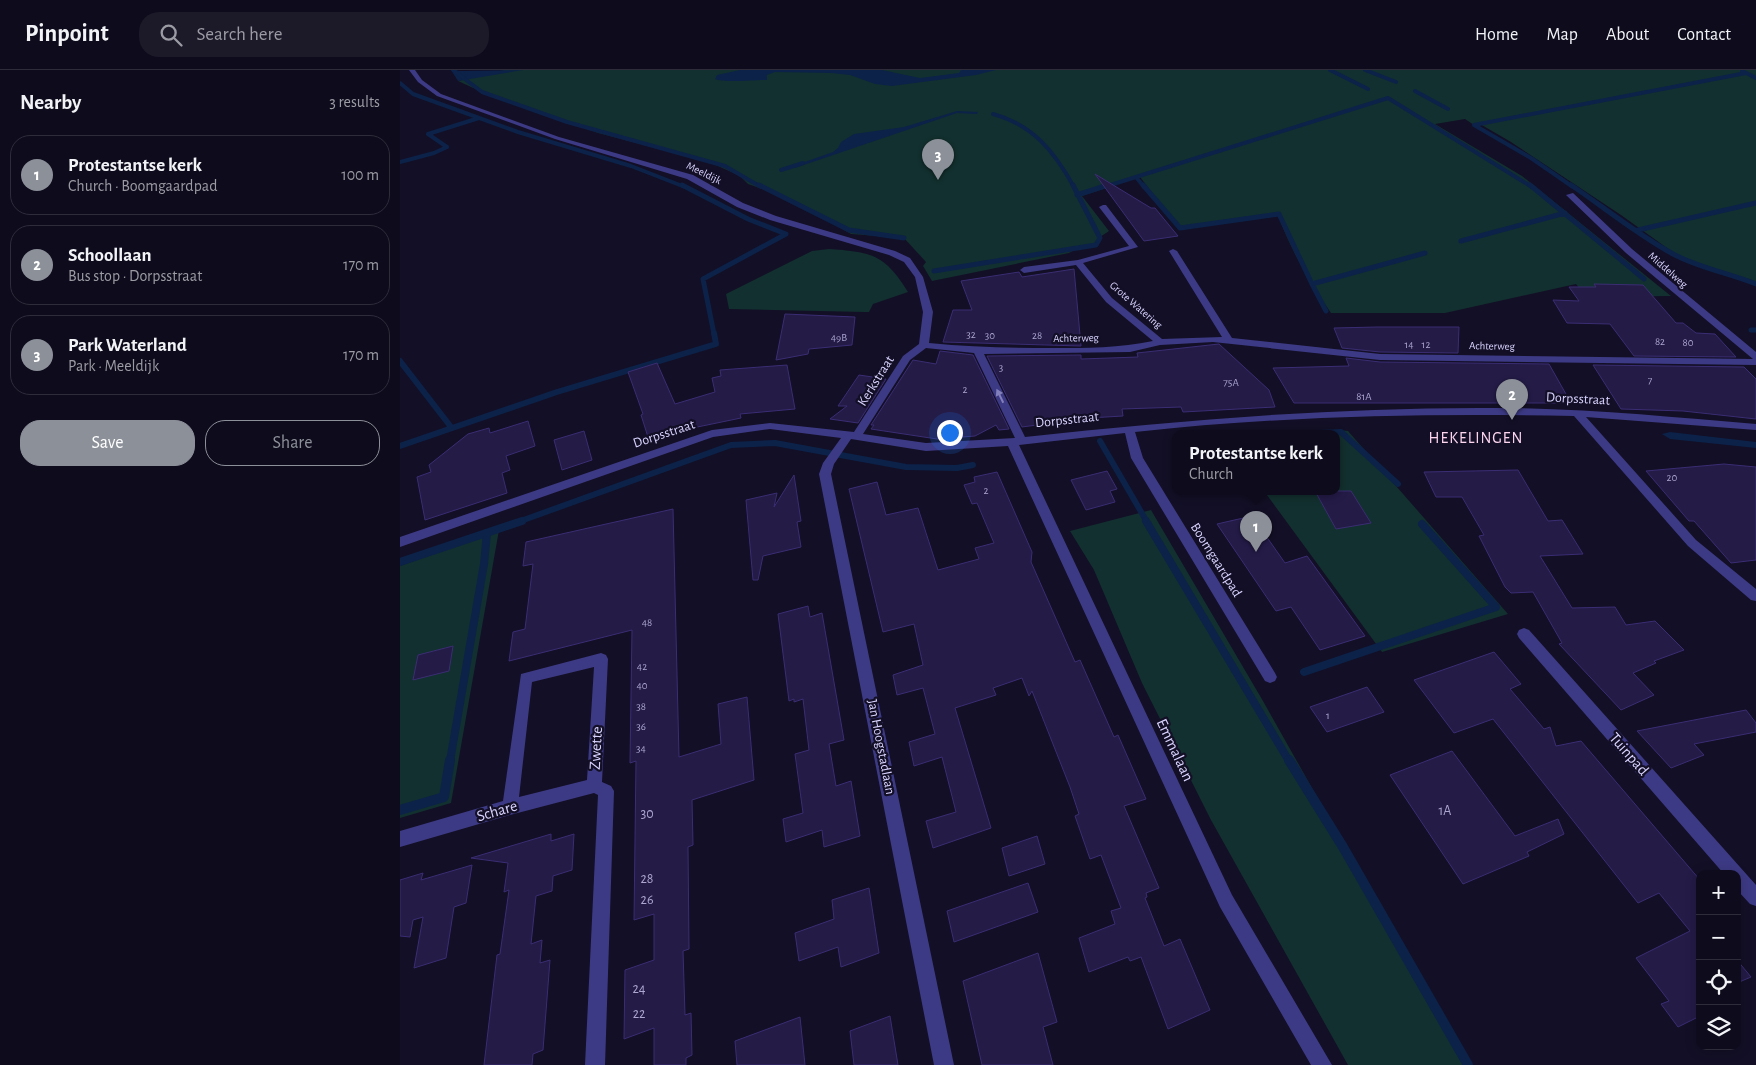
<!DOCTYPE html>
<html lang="en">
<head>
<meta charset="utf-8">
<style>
  body { margin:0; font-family:"Alegreya Sans",sans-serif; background:#1c1929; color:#f1f3f6 }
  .controls { position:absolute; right:15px; bottom:15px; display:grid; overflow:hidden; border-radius:10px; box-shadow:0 2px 12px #0003 }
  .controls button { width:45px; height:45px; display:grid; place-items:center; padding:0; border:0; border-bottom:1px solid #2e2b3b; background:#0e0b1c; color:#f1f3f6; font:25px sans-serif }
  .you { position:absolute; left:549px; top:362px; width:18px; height:18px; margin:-12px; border:4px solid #fff; border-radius:50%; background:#1a73e8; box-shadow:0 0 0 8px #1a73e833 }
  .badge { display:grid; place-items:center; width:32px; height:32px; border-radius:50%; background:#8c9099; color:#fff; font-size:16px; font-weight:700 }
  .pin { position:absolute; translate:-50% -41px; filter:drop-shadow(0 1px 2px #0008) }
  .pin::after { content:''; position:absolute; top:26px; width:18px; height:15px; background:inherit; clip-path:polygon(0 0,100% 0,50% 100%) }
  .popup { position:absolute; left:772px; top:360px; width:168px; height:65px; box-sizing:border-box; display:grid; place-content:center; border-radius:10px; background:#0e0b1c; filter:drop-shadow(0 1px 4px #0005); font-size:16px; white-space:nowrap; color:#9b9ba3 }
  .popup b { font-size:19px; color:#f1f3f6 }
  .popup::after { content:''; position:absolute; left:50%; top:100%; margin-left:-10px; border:10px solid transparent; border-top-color:#0e0b1c }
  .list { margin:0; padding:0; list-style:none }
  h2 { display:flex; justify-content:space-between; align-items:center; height:65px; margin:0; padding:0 20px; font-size:21px }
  h2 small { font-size:16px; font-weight:400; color:#9b9ba3 }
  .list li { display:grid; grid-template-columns:32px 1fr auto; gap:15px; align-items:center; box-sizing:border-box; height:80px; margin:0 10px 10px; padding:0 10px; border:1px solid #2e2b3b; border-radius:20px }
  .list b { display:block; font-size:19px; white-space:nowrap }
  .list p { margin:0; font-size:16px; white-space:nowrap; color:#9b9ba3 }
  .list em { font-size:16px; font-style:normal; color:#9b9ba3 }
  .actions { display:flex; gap:10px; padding:15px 20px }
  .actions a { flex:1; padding:11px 0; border:1px solid #8c9099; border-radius:20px; text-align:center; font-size:18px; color:#8c9099 }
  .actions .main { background:#8c9099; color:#fff }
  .icon { flex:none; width:28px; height:28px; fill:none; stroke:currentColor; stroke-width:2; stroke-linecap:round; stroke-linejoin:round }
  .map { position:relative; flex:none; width:1356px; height:995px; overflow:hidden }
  header { display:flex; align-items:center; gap:30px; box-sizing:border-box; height:70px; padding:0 25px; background:#0e0b1c; border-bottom:1px solid #2e2b3b }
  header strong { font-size:24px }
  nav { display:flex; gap:28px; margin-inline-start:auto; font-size:18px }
  .search { width:350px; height:45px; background:#1c1929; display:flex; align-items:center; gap:12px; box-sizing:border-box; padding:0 18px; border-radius:20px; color:#9b9ba3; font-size:19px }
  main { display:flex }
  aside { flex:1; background:#0e0b1c }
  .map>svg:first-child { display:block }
</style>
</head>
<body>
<header>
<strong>Pinpoint</strong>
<div class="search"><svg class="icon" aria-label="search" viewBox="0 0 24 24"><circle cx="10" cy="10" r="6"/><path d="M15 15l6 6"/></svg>Search here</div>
<nav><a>Home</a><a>Map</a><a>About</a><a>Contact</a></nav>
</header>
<main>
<aside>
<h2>Nearby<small>3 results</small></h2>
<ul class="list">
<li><span class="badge">1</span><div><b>Protestantse kerk</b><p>Church · Boomgaardpad</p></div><em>100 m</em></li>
<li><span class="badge">2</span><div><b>Schoollaan</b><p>Bus stop · Dorpsstraat</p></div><em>170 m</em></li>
<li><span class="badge">3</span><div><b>Park Waterland</b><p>Park · Meeldijk</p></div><em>170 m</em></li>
</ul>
<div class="actions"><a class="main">Save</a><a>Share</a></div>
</aside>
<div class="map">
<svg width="1356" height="995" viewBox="0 0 1356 995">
  <rect width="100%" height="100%" fill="#130f26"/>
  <path fill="#12302f" d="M 104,0 L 1356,0 L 1356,215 L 1352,210 L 1291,191 L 1274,183 L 1221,145 L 1111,72 L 1080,54 L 1074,55 L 1065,49 L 1035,54 L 1122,106 L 1271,226 L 1187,227 L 1176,214 L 1045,243 L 931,243 C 909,211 891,181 878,145 L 782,158 L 777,155 L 740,107 L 682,126 L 709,161 L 700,167 L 696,175 L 680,177 L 669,183 L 532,211 L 523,196 L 526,192 L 504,168 L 451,164 L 387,128 L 348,114 L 340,106 L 309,92 L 198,63 L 82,22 L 58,11 Z
    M 429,179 C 473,182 485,185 508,222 L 473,234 L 469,242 L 464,242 L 329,239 L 326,224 L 412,181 Z
    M 941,360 L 948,361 L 1108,544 L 982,582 L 864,421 L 936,421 L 936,363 L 857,363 Z
    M 751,440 L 863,631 L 1068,995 L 948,995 L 811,750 L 742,613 L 694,500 L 670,461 Z
    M 99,460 L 51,733 L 0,748 L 0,496 Z"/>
  <path fill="#0c2248" d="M 51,0 L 61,1 L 123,0 L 58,11 Z
    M 340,0 L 482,0 L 520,8 L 559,3 L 561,0 L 596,0 L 576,5 L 492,16 L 475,14 L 450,5 L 431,3 L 375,2 L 367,5 L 367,10 C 355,10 323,13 315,9 L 317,5 Z
    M 557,41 L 578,42 L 577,44 L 557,43 L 395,98 L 393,96 L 433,82 L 438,78 L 441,72 L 454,64 L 504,57 Z
    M 1270,362 L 1356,372 L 1356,378 L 1270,369 L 1262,364 Z"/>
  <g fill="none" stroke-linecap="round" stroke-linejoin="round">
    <path stroke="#0c2248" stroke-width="4" d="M 53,0 L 82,22 L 167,52 L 325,96 L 361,117
      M 930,0 L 968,19
      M 965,0 L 996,12
      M 1342,1 L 1356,8
      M 0,13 L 13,24 L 118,62 L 231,96 L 285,117
      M 1015,21 L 1048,39
      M 593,44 C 633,55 654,81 674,117
      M 1074,55 L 1131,88 L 1173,117
      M 1074,55 L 1346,3
      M 0,92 L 34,83 L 47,77 L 28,64 L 79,48
      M 381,100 L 403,93
      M 736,107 L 744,117
      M 704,117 L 988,28 L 1132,117"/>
    <path stroke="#0c2248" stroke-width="5" d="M 282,115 L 348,149 L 386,164 L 303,209 L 314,264
      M 359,115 L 449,160 L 504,168
      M 743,115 L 780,158 L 879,144 L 912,214 L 1025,183
      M 1130,115 L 1244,209
      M 1171,115 C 1205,138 1238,165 1273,184 C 1299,198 1329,203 1356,214
      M 677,125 L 708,115
      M 1238,160 L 1356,133
      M 1061,171 L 1165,143
      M 534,201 L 696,175 L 700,168 L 673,115
      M 912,214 L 926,241
      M 1351,260 L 1356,260"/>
    <path stroke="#0c2248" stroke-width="6" d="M 0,291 L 51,357
      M 919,363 L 941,362 L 998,414
      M 700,371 L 747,452
      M 0,376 L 157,322 L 316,274 L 314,263
      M 118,452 L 331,375 L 375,373 L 506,397 L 557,398 L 573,395"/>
    <path stroke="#0c2248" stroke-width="8" d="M 746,451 L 889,691
      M 0,492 L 122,451
      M 904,602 L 1096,537 L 1022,454
      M 50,691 L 84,494 L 87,463"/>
    <path stroke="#0c2248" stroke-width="10" d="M 889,690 L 943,777 L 1068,995
      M 0,740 L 44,727 L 50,690"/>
  </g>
  <path fill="#241b47" stroke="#3b2d73" d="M 695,104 L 751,138 L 755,138 L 778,166 L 744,171 Z
    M 674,199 L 681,276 L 543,272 L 553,240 L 572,240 L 561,211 L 619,202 L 622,207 Z
    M 1194,214 L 1243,215 L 1276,253 L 1283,253 L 1296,263 L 1315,264 L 1336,287 L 1234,286 L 1210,254 L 1167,253 L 1153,230 L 1179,231 L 1169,217 L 1196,217 Z
    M 385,244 L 455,247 L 452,275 L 409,279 L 408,284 L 376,290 Z
    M 977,257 L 1059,257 L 1058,283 L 980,282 L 942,278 L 934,258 Z
    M 819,274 L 869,320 L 875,337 L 783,342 L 781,337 L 722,339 L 723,346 L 689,348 L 622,357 L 587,286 L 681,285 L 681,289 L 738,287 L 737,283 Z
    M 540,281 L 573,285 L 609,359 L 599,360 L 596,355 L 575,366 L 537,369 L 471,359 L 474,355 L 471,355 L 513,290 L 536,294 Z
    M 946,288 L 980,292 L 1149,294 L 1171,333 L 894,333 L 873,298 L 949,296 Z
    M 257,293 L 275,334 L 315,322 L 312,308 L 321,306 L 320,300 L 387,295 L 395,339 L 340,344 L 341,348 L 278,361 L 266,362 L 248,367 L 241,345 L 243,344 L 228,302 Z
    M 1193,295 L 1344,297 L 1356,309 L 1356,349 L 1283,341 L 1221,339 Z
    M 459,305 L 486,309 L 458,353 L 430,349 L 447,336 L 438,336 Z
    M 128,351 L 135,376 L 106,386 L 110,400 L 102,403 L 107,423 L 25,450 L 17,407 L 31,402 L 29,395 L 68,364 L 89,358 L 90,363 Z
    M 184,361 L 192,390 L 162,400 L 154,370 Z
    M 1324,394 L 1356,397 L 1356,490 L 1331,493 L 1294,451 L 1289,451 L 1246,401 Z
    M 1118,400 L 1148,451 L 1162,450 L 1183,484 L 1140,486 L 1172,538 L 1215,537 L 1226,555 L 1255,551 L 1284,580 L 1254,591 L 1256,593 L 1233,603 L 1254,625 L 1221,640 L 1159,574 L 1162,573 L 1133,522 L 1111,523 L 1105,517 L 1079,466 L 1084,465 L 1062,427 L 1036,427 L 1024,402 Z
    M 707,401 L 717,419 L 710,421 L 715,432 L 686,440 L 671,410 Z
    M 597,402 L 632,482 L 631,492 L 675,592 L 680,590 L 714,667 L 718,665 L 746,729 L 724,736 L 759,818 L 746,823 L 747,827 L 745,828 L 764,876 L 780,869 L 810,940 L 768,959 L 741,887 L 730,891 L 728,887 L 689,902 L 679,868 L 715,854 L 711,841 L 721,838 L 701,785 L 690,789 L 675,746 L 679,744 L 670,717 L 632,621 L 629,626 L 622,608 L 593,618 L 596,625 L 555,638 L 591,758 L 533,778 L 526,751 L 556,742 L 542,687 L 514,696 L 509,672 L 535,664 L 523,618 L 497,625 L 493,605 L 523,595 L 514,554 L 483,562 L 449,419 L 477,412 L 486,445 L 518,438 L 538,500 L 579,489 L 575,478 L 594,473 L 577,433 L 572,434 L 564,415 L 575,412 L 574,407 Z
    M 394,405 L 401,451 L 397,452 L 401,477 L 363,486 L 358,510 L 353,510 L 346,430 L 377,423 L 374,437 Z
    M 915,421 L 951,421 L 971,453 L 936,459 Z
    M 273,439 L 279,687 L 321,674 L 318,634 L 347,627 L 354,710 L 292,730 L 293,775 L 288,777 L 289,879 L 283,881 L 285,945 L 291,943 L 292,985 L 286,988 L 286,995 L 254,995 L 254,958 L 224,969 L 225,900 L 254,890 L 254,844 L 234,850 L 236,691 L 230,693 L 232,560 L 109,591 L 113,562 L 125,559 L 133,494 L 123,496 L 126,472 Z
    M 852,446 L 885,493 L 907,486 L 965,566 L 920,580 L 891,537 L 876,541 L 817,454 Z
    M 408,536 L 410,547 L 422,543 L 444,670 L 429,674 L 436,716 L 451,711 L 460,766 L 424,777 L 422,760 L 386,772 L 383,749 L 403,743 L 395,684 L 409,680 L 403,629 L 394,632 L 394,629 L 389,631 L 378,544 Z
    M 53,576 L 49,601 L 13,610 L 18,585 Z
    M 1094,582 L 1121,614 L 1110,619 L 1144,659 L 1150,657 L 1156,676 L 1181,671 L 1300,810 L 1300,946 L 1278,957 L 1261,934 L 1269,931 L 1236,888 L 1290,861 L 1259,823 L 1238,833 L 1093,649 L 1054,663 L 1014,610 Z
    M 967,617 L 984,642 L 927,662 L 910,637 Z
    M 1346,640 L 1356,653 L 1356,662 L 1294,674 L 1304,685 L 1271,698 L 1237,661 Z
    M 1052,681 L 1115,766 L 1158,749 L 1164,764 L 1127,782 L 1129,786 L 1063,814 L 990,705 Z
    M 151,764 L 151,771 L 174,764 L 172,800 L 153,806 L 152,821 L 136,826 L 131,874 L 142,870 L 140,893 L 150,890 L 143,980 L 133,984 L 132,995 L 84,995 L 97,885 L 100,884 L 109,820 L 104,822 L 108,793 L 71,788 Z
    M 637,766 L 645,794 L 609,806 L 602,778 Z
    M 72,795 L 66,833 L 54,837 L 46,888 L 14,898 L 23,847 L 13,850 L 10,867 L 0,866 L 0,810 L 23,803 L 21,810 Z
    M 628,813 L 638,842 L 554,872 L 547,841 Z
    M 469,818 L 479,883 L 441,897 L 438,877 L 399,891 L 395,863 L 434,849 L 432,830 Z
    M 638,883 L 657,952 L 643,957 L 653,995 L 582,995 L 563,911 Z
    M 1337,890 L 1351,907 L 1337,913 Z
    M 490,946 L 498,995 L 454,995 L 450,961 Z
    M 400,947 L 405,995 L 337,995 L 335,971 Z"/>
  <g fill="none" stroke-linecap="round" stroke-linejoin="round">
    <path fill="#3d3a85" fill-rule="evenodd" d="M 9,0 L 15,0 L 22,10 L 41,24 L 159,67 L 293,105 L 343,133 L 376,146 L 495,181 L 510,188 L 523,207 L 533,242 L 529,273 C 571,277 611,278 653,278 C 686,278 720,278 753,271 L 706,232 L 676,195 L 624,203 L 620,200 L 624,197 L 678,190 L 729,176 L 699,137 L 703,135 L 706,135 L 738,177 L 683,193 L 712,228 L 762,269 L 822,267 L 769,181 L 773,179 L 777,181 L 832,268 L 980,284 L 1353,289 L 1226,183 L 1166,125 L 1173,123 L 1232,179 L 1356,282 L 1356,295 L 980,290 L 813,272 L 760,275 L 730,282 L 584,284 L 625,367 C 781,350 938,337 1096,338 C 1183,338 1269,347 1356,354 L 1356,360 L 1186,347 L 1296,470 L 1356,519 L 1356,531 L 1351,530 L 1288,476 L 1174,346 C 1028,343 880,346 735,362 L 743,388 L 875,603 L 877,607 L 875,611 L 870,613 L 865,611 L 731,388 L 725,363 L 619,375 L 832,825 L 932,995 L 911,995 L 820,837 L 608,376 L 526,381 L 451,369 L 434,394 L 431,404 L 554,995 L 534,995 L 419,404 L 423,393 L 441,368 L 370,359 L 313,367 L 0,477 L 0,467 L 312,360 L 370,353 L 454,362 L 503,286 L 519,274 L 523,242 L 515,207 L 504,192 L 489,185 L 370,150 L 337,137 L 287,109 L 155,69 L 37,26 L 18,12 ZM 526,278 L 574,283 L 615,368 L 526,373 L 463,364 L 510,290 Z
      M 1124,558 L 1129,560 L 1356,815 L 1356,836 L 1350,834 L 1337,820 L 1337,804 L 1324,804 L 1119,568 L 1117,564 L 1119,560 Z
      M 201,583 L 206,585 L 208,589 L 202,712 L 211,716 L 214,721 L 205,995 L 185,995 L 198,725 L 194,723 L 110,745 L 0,777 L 0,761 L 103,731 L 121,604 ZM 194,597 L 187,710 L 119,727 L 132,612 Z"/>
  </g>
  <defs><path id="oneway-solid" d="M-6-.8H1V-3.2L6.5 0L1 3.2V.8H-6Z" transform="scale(1.25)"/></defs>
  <use fill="#837fbc" href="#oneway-solid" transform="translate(600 326) rotate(-116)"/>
  <g text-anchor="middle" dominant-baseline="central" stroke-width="4.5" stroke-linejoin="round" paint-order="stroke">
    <g font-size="11" fill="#d9d4ff" stroke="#130f26">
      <text transform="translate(304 103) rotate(26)">Meeldijk</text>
      <text transform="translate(1268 200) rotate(41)">Middelweg</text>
      <text transform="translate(736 235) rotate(41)">Grote Watering</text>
      <text transform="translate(676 268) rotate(-1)">Achterweg</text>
      <text transform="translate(1092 276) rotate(1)">Achterweg</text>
    </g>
    <g font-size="11" fill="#aca6d1">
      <text x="571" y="264">32</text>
      <text x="590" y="265">30</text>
      <text x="637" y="265">28</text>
      <text x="439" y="267">49B</text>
      <text x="1260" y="271">82</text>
      <text x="1288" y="272">80</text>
      <text x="1009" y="274">14</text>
      <text x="1026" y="274">12</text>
      <text x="601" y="297">3</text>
      <text x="1250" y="310">7</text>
      <text x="831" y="312">75A</text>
      <text x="565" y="319">2</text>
      <text x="964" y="326">81A</text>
      <text x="1272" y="407">20</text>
      <text x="586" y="420">2</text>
      <text x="247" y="552">48</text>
      <text x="242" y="596">42</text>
      <text x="242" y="615">40</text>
      <text x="241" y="636">38</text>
      <text x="928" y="645">1</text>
      <text x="241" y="656">36</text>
      <text x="241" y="678">34</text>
    </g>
    <g font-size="14" fill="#d9d4ff" stroke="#130f26">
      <text transform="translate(476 311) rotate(-58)">Kerkstraat</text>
      <text transform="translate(1178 329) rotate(3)">Dorpsstraat</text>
      <text transform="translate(667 350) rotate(-6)">Dorpsstraat</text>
      <text transform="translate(264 364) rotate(-18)">Dorpsstraat</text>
      <text transform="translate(816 490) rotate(58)">Boomgaardpad</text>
      <text transform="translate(481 677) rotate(79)">Jan Hoogstadlaan</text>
    </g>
    <g font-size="14" fill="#aca6d1">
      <text x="1045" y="741">1A</text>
      <text x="247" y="744">30</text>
      <text x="247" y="809">28</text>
      <text x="247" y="830">26</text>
      <text x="239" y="919">24</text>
      <text x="239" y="944">22</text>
    </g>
    <g font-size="16" letter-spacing="1" fill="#ffd6f0" stroke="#130f26">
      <text x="1076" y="368">HEKELINGEN</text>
    </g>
    <g font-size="16" fill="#d9d4ff" stroke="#130f26">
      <text transform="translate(196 678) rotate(-87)">Zwette</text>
      <text transform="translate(775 680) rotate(65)">Emmalaan</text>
      <text transform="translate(1229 684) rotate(49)">Tuinpad</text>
      <text transform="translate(97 741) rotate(-16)">Schare</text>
    </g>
  </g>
</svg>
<div class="controls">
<button>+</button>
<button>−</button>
<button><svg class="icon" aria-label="locate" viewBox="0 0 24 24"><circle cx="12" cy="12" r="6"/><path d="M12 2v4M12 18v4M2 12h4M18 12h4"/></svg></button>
<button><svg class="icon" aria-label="layers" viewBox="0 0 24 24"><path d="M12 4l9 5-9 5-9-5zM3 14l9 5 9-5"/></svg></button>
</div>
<div class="you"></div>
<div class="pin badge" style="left:856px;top:482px">1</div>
<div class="popup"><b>Protestantse kerk</b>Church</div>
<div class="pin badge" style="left:1112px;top:350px">2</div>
<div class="pin badge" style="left:538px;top:110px">3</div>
</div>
</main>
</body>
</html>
